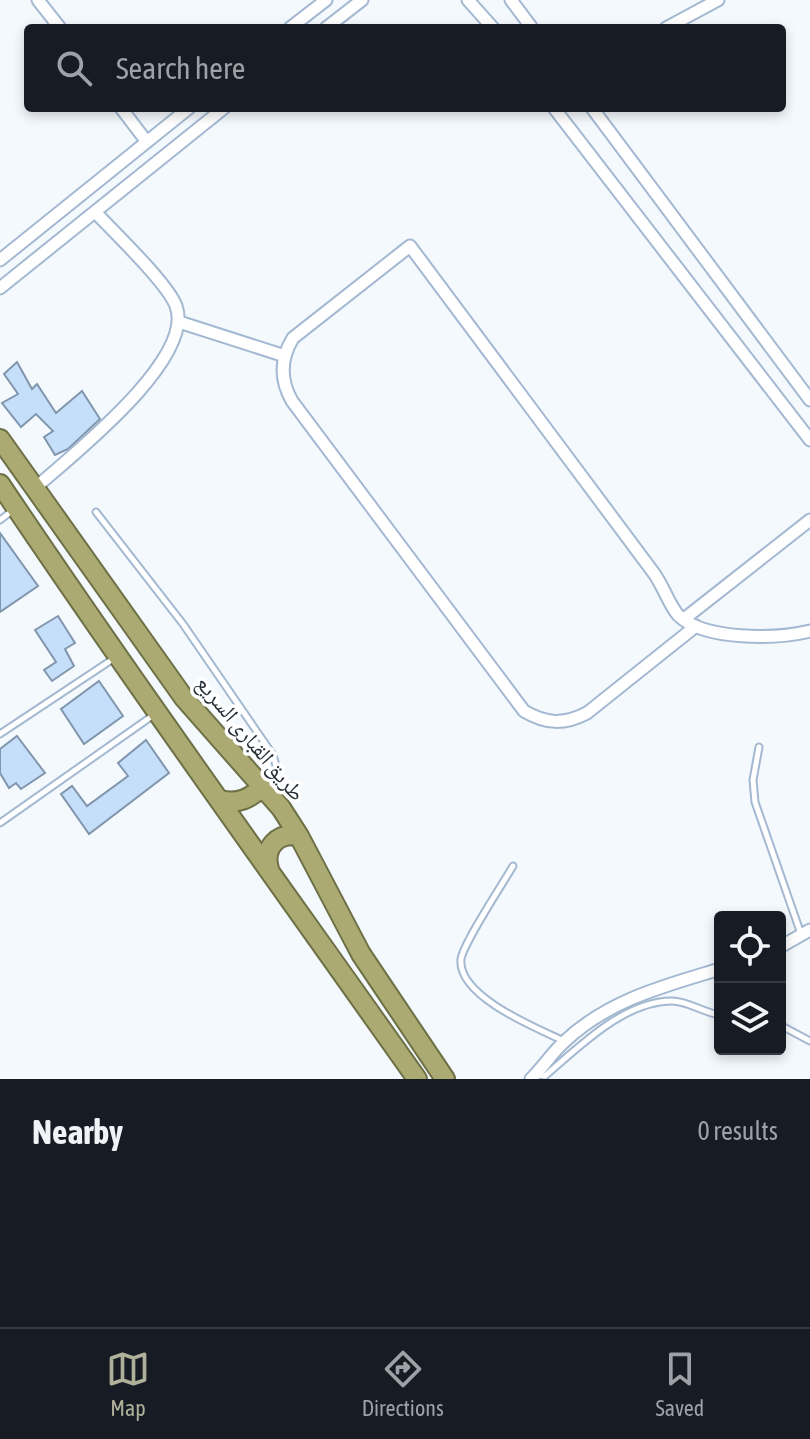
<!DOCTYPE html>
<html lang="en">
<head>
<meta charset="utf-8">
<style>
  body { margin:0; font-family:"Asap Condensed","Noto Naskh Arabic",sans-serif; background:#242831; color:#f1f3f6 }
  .controls { position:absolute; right:24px; bottom:24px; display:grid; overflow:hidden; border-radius:8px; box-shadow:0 4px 12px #0003 }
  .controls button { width:72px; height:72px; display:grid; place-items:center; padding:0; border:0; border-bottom:2px solid #363941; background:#171b24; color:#f1f3f6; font:40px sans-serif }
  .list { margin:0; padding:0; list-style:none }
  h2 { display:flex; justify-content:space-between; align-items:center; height:104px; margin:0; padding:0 32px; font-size:34px }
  h2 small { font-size:26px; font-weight:400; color:#9ea1a6 }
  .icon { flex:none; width:44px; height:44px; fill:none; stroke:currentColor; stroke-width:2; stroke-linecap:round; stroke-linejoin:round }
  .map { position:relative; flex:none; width:810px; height:1079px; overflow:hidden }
  .search { position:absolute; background:#171b24; box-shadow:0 4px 12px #0003; left:24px; right:24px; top:24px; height:88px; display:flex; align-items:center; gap:20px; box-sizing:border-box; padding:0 28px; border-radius:8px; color:#9ea1a6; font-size:30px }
  .sheet { height:248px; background:#171b24 }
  nav { display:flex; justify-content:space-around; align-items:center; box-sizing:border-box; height:112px; border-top:2px solid #363941; background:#171b24; font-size:22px; color:#9ea1a6 }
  nav a { display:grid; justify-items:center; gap:4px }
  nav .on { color:#afb09a }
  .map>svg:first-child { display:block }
</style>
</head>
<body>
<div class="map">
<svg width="810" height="1079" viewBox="0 0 810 1079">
  <rect width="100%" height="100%" fill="#f4f9fe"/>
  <path fill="#c5def9" stroke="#8196ad" stroke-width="2" d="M 17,362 L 32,389 L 37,384 L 56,413 L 82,391 L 100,419 L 68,449 L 55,455 L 44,437 L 53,431 L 36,414 L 21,427 L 2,403 L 18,394 L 4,374 Z
    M 0,533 L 38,586 L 0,612 Z
    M 58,616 L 75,643 L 65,649 L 74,666 L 52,681 L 44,670 L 56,662 L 35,630 Z
    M 99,681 L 123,716 L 84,744 L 61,709 Z
    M 17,736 L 45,773 L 21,789 L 16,783 L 9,788 L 0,773 L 0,749 Z
    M 146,740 L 169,773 L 89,834 L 61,794 L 72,786 L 87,806 L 128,776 L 118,763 Z"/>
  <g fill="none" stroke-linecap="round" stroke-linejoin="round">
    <defs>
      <path id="service" d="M 96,512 L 183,624 L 273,755 L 277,769 L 266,784
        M 0,520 L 12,511
        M 0,734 L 116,657
        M 759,747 L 753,780 L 755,802 L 801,934
        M 0,823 L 155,714
        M 513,866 C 502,885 464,942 461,959 C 457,996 536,1028 564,1041
        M 780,1025 L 810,1041
        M 537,1075 L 545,1076 C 579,1047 624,1001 672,1001 C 688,1001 704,1013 720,1015"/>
      <path id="minor" d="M 38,0 L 60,28
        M 468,0 L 493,28
        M 511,0 L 532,28
        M 290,28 L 326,0
        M 326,28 L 362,0
        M 666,28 L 718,0
        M 121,108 L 147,142
        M 554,108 L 810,440
        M 592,108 L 810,400
        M 0,260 L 189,108
        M 0,288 L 224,108
        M 179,322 L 285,356
        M 34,489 C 70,457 196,359 176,306 C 168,284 115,233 96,213
        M 684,619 L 810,520
        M 696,626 L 587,713 C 564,725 546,724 524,711 L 292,401 C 280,380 280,359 293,338 L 410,246 L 653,572 C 663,585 668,603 678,615 C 704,641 777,639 810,631
        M 780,947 L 810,930
        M 531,1079 C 543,1067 552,1053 564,1042 C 608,1000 664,986 720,969"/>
      <path id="trunk" d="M 0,439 L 184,698 L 281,808 L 299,836 L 361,954 L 445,1079
        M 0,484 C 135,685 277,881 417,1079
        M 220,800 C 239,805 250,798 264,786
        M 269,869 C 263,848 277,832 299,836"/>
    </defs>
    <use href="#service" stroke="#a4b9d1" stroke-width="9"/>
    <use href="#minor" stroke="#a4b9d1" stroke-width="15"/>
    <use href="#trunk" stroke="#6e7046" stroke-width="22"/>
    <use href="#service" stroke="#fff" stroke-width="5"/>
    <use href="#minor" stroke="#fff" stroke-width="11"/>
    <use href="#trunk" stroke="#abaa72" stroke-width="18"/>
  </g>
  <g text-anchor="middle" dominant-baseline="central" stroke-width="7" stroke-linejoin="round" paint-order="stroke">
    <g font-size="22" fill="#242c36" stroke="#fff">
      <text transform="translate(251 738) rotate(50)">طريق القبارى السريع</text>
    </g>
  </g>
</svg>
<div class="controls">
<button><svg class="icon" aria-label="locate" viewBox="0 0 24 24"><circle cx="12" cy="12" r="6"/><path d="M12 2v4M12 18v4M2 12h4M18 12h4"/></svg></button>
<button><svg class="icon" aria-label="layers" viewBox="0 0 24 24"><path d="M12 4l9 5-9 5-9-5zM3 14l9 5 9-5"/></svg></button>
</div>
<div class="search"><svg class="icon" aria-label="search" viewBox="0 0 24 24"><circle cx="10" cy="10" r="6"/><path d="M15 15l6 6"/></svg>Search here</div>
</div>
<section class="sheet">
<h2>Nearby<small>0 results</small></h2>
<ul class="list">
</ul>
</section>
<nav>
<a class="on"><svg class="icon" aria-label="map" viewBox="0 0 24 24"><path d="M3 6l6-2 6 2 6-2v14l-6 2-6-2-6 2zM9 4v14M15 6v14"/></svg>Map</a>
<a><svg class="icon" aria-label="directions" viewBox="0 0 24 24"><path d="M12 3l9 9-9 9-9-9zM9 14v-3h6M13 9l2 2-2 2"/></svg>Directions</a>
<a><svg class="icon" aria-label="saved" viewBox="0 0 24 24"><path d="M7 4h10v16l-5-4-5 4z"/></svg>Saved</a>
</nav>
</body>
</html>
